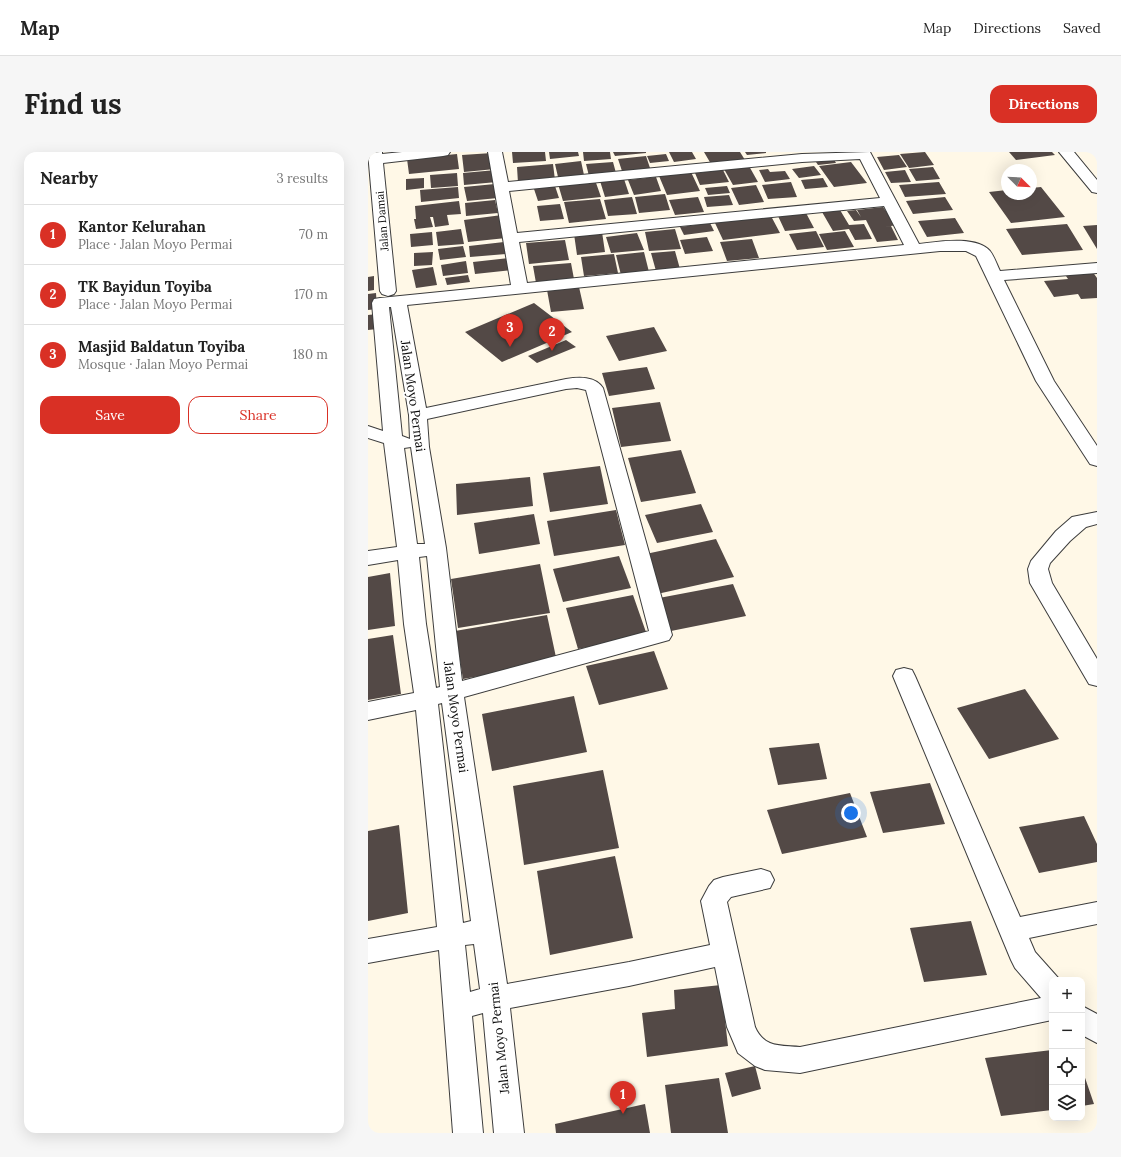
<!DOCTYPE html>
<html lang="en">
<head>
<meta charset="utf-8">
<style>
  body { margin:0; font-family:Lora,serif; background:#f6f6f6; color:#222 }
  .controls { position:absolute; right:12px; bottom:12px; display:grid; overflow:hidden; border-radius:8px; box-shadow:0 4px 16px #0002 }
  .controls button { width:36px; height:36px; display:grid; place-items:center; padding:0; border:0; border-bottom:1px solid #e0e0e0; background:#fff; color:#222; font:20px sans-serif }
  .compass { position:absolute; left:633px; top:12px; width:36px; height:36px; border-radius:50%; background:#fff; box-shadow:0 4px 16px #0002; rotate:114deg }
  .you { position:absolute; left:483px; top:661px; width:14px; height:14px; margin:-10px; border:3px solid #fff; border-radius:50%; background:#1a73e8; box-shadow:0 0 0 6px #1a73e833 }
  .badge { display:grid; place-items:center; width:26px; height:26px; border-radius:50%; background:#d93025; color:#fff; font-size:13px; font-weight:700 }
  .pin { position:absolute; translate:-50% -33px; filter:drop-shadow(0 1px 2px #0008) }
  .pin::after { content:''; position:absolute; top:21px; width:14px; height:12px; background:inherit; clip-path:polygon(0 0,100% 0,50% 100%) }
  .list { margin:0; padding:0; list-style:none }
  h2 { display:flex; justify-content:space-between; align-items:center; height:52px; margin:0; padding:0 16px; font-size:17px }
  h2 small { font-size:13px; font-weight:400; color:#767676 }
  .list li { display:grid; grid-template-columns:26px 1fr auto; gap:12px; align-items:center; box-sizing:border-box; height:60px; padding:0 16px; border-top:1px solid #e0e0e0 }
  .list b { display:block; font-size:15px; white-space:nowrap }
  .list p { margin:0; font-size:13px; white-space:nowrap; color:#767676 }
  .list em { font-size:13px; font-style:normal; color:#767676 }
  .actions { display:flex; gap:8px; padding:12px 16px }
  .actions a { flex:1; padding:9px 0; border:1px solid #d93025; border-radius:12px; text-align:center; font-size:14px; color:#d93025 }
  .actions .main { background:#d93025; color:#fff }
  .icon { flex:none; width:22px; height:22px; fill:none; stroke:currentColor; stroke-width:2; stroke-linecap:round; stroke-linejoin:round }
  .map { position:relative; flex:none; width:729px; height:981px; overflow:hidden; border-radius:12px }
  header { display:flex; align-items:center; gap:24px; box-sizing:border-box; height:56px; padding:0 20px; background:#fff; border-bottom:1px solid #e0e0e0 }
  header strong { font-size:19px }
  nav { display:flex; gap:22px; margin-inline-start:auto; font-size:14px }
  .intro { display:flex; align-items:center; justify-content:space-between; box-sizing:border-box; height:96px; padding:0 24px }
  h1 { margin:0; font-size:28px }
  .button { padding:10px 18px; border-radius:12px; background:#d93025; color:#fff; font-size:14px; font-weight:700 }
  main { display:flex; gap:24px; padding:0 24px }
  aside { flex:1; background:#fff; border-radius:12px; box-shadow:0 4px 16px #0002 }
  .map>svg:first-child { display:block }
</style>
</head>
<body>
<header>
<strong>Map</strong>
<nav><a>Map</a><a>Directions</a><a>Saved</a></nav>
</header>
<div class="intro"><h1>Find us</h1><a class="button">Directions</a></div>
<main>
<aside>
<h2>Nearby<small>3 results</small></h2>
<ul class="list">
<li><span class="badge">1</span><div><b>Kantor Kelurahan</b><p>Place · Jalan Moyo Permai</p></div><em>70 m</em></li>
<li><span class="badge">2</span><div><b>TK Bayidun Toyiba</b><p>Place · Jalan Moyo Permai</p></div><em>170 m</em></li>
<li><span class="badge">3</span><div><b>Masjid Baldatun Toyiba</b><p>Mosque · Jalan Moyo Permai</p></div><em>180 m</em></li>
</ul>
<div class="actions"><a class="main">Save</a><a>Share</a></div>
</aside>
<div class="map">
<svg width="729" height="981" viewBox="0 0 729 981">
  <rect width="100%" height="100%" fill="#fff8e7"/>
  <path fill="#534946" d="M 144,0 L 177,0 L 178,9 L 145,11 Z
    M 181,0 L 210,0 L 211,4 L 182,7 Z
    M 215,0 L 242,0 L 243,7 L 216,9 Z
    M 245,0 L 278,0 L 278,1 L 247,4 Z
    M 301,0 L 324,0 L 328,7 L 306,10 Z
    M 336,0 L 372,0 L 377,8 L 343,12 Z
    M 377,0 L 398,0 L 398,1 L 379,3 Z
    M 557,0 L 566,13 L 541,16 L 532,2 Z
    M 641,0 L 684,0 L 687,3 L 648,8 Z
    M 124,1 L 127,17 L 96,20 L 94,3 Z
    M 89,2 L 91,17 L 41,22 L 39,7 Z
    M 298,2 L 301,9 L 282,11 L 279,4 Z
    M 531,3 L 539,15 L 516,18 L 509,5 Z
    M 278,4 L 282,16 L 254,19 L 250,7 Z
    M 464,4 L 468,11 L 450,13 L 446,7 Z
    M 213,9 L 216,23 L 190,25 L 187,12 Z
    M 245,10 L 248,21 L 221,24 L 218,12 Z
    M 483,10 L 499,31 L 466,35 L 451,14 Z
    M 185,12 L 187,28 L 150,31 L 149,15 Z
    M 381,14 L 390,30 L 365,33 L 356,17 Z
    M 446,14 L 453,23 L 431,26 L 424,17 Z
    M 565,15 L 572,27 L 548,29 L 541,17 Z
    M 400,17 L 402,20 L 417,19 L 422,27 L 397,30 L 391,18 Z
    M 128,18 L 129,30 L 96,33 L 95,21 Z
    M 355,18 L 361,30 L 332,33 L 327,21 Z
    M 537,18 L 543,30 L 523,31 L 517,20 Z
    M 323,20 L 332,39 L 299,43 L 291,24 Z
    M 89,21 L 90,34 L 63,36 L 62,23 Z
    M 288,25 L 293,39 L 266,43 L 260,28 Z
    M 56,26 L 56,36 L 38,38 L 38,27 Z
    M 455,26 L 460,35 L 437,37 L 433,28 Z
    M 256,27 L 261,42 L 237,45 L 232,29 Z
    M 227,28 L 233,45 L 195,49 L 190,32 Z
    M 423,30 L 429,45 L 400,47 L 394,33 Z
    M 571,30 L 578,42 L 537,45 L 531,33 Z
    M 127,32 L 130,46 L 99,49 L 96,35 Z
    M 388,33 L 396,50 L 371,53 L 363,36 Z
    M 187,34 L 191,46 L 170,49 L 166,37 Z
    M 359,34 L 362,41 L 340,43 L 337,36 Z
    M 90,35 L 91,46 L 53,50 L 52,38 Z
    M 673,35 L 697,65 L 643,71 L 621,40 L 639,38 L 639,42 L 663,42 L 663,36 Z
    M 297,42 L 302,58 L 271,61 L 267,45 Z
    M 361,43 L 365,53 L 339,55 L 336,45 Z
    M 264,45 L 269,62 L 240,64 L 236,48 Z
    M 330,45 L 336,60 L 307,63 L 301,48 Z
    M 577,45 L 585,58 L 545,62 L 538,49 Z
    M 232,47 L 238,67 L 201,71 L 196,50 Z
    M 127,48 L 130,61 L 98,64 L 97,51 Z
    M 91,49 L 93,62 L 79,63 L 81,73 L 67,75 L 65,65 L 62,65 L 65,75 L 48,77 L 46,67 L 48,67 L 47,54 Z
    M 192,52 L 196,67 L 172,69 L 169,54 Z
    M 515,55 L 520,62 L 523,62 L 530,73 L 508,76 L 523,74 L 530,88 L 509,90 L 498,68 L 486,69 L 479,59 L 488,58 L 493,65 L 489,58 Z
    M 472,58 L 481,73 L 496,72 L 504,87 L 487,88 L 481,77 L 465,79 L 454,60 Z
    M 438,61 L 446,76 L 417,79 L 410,64 Z
    M 134,63 L 138,86 L 100,90 L 96,68 Z
    M 403,64 L 412,81 L 355,88 L 347,71 Z
    M 587,66 L 596,81 L 559,85 L 550,69 Z
    M 342,71 L 346,79 L 316,83 L 312,75 Z
    M 699,72 L 715,98 L 654,103 L 638,77 Z
    M 729,73 L 729,97 L 715,74 Z
    M 93,77 L 96,92 L 70,94 L 68,80 Z
    M 307,77 L 313,97 L 281,99 L 277,80 Z
    M 448,79 L 456,95 L 429,98 L 421,82 Z
    M 477,79 L 486,95 L 459,98 L 451,82 Z
    M 64,80 L 65,93 L 43,95 L 42,82 Z
    M 234,80 L 237,100 L 209,103 L 206,82 Z
    M 269,81 L 276,98 L 243,101 L 238,85 Z
    M 339,85 L 345,99 L 317,102 L 312,88 Z
    M 384,87 L 391,106 L 359,109 L 352,90 Z
    M 197,88 L 201,108 L 161,112 L 158,91 Z
    M 136,90 L 138,102 L 102,105 L 101,94 Z
    M 95,94 L 98,105 L 72,108 L 70,97 Z
    M 307,99 L 312,117 L 288,119 L 283,101 Z
    M 65,100 L 64,113 L 46,114 L 46,101 Z
    M 276,100 L 281,120 L 253,123 L 248,103 Z
    M 246,102 L 250,121 L 216,124 L 213,105 Z
    M 141,106 L 144,118 L 107,122 L 105,110 Z
    M 98,109 L 100,121 L 75,124 L 73,113 Z
    M 203,111 L 206,127 L 168,131 L 165,114 Z
    M 65,115 L 69,133 L 48,136 L 44,118 Z
    M 724,119 L 729,126 L 729,146 L 713,147 L 710,142 L 686,145 L 676,129 L 700,127 L 696,121 Z
    M 100,123 L 102,130 L 79,133 L 77,126 Z
    M 6,124 L 6,138 L 0,139 L 0,125 Z
    M 211,135 L 216,157 L 183,160 L 179,138 Z
    M 8,141 L 9,157 L 0,158 L 0,142 Z
    M 166,151 L 204,180 L 134,210 L 97,180 Z
    M 9,162 L 9,177 L 0,178 L 0,163 Z
    M 286,175 L 299,199 L 251,209 L 238,184 Z
    M 198,188 L 208,195 L 169,211 L 160,204 Z
    M 279,215 L 287,237 L 241,244 L 234,221 Z
    M 292,250 L 303,289 L 253,295 L 244,256 Z
    M 313,298 L 328,341 L 273,350 L 260,306 Z
    M 232,314 L 240,352 L 182,360 L 175,321 Z
    M 162,325 L 165,354 L 89,363 L 88,332 Z
    M 333,352 L 345,380 L 289,391 L 277,363 Z
    M 248,358 L 257,393 L 186,404 L 179,369 Z
    M 166,362 L 172,392 L 111,402 L 106,371 Z
    M 348,387 L 366,425 L 289,442 L 273,403 Z
    M 251,404 L 263,436 L 195,450 L 185,417 Z
    M 172,412 L 182,461 L 90,476 L 83,427 Z
    M 22,421 L 27,474 L 0,478 L 0,425 Z
    M 365,432 L 378,464 L 303,479 L 291,446 Z
    M 265,443 L 279,483 L 210,497 L 198,456 Z
    M 179,463 L 189,510 L 95,527 L 87,479 Z
    M 25,483 L 33,542 L 0,548 L 0,487 Z
    M 286,499 L 300,537 L 231,553 L 218,514 Z
    M 657,537 L 691,587 L 621,607 L 589,556 Z
    M 206,544 L 219,600 L 124,619 L 114,562 Z
    M 451,591 L 459,627 L 410,633 L 401,596 Z
    M 235,618 L 251,696 L 156,713 L 145,634 Z
    M 562,631 L 577,672 L 515,681 L 502,640 Z
    M 482,641 L 499,685 L 414,702 L 399,658 Z
    M 716,664 L 729,692 L 729,710 L 671,721 L 651,675 Z
    M 31,673 L 40,761 L 0,769 L 0,679 Z
    M 247,704 L 265,786 L 182,803 L 169,719 Z
    M 603,769 L 619,823 L 556,830 L 542,776 Z
    M 353,833 L 360,894 L 279,905 L 274,861 L 307,857 L 306,838 Z
    M 684,898 L 684,958 L 633,964 L 617,906 Z
    M 387,914 L 393,937 L 364,945 L 357,921 Z
    M 714,917 L 726,952 L 714,954 Z
    M 351,926 L 360,981 L 303,981 L 297,933 Z
    M 277,952 L 282,981 L 188,981 L 187,972 Z"/>
  <g fill="none" stroke-linecap="round" stroke-linejoin="round">
    <defs>
      <path id="minor" d="M 0,0 L 14,0 L 14,2 L 34,0 L 82,0 L 80,3 L 75,4 L 15,11 L 28,139 L 26,142 L 20,144 L 14,142 L 12,139 Z
        M 120,0 L 134,0 L 140,30 L 434,2 L 502,0 L 551,92 C 569,90 608,83 622,99 C 626,104 629,113 632,119 L 729,111 L 729,121 L 636,128 L 686,229 L 729,294 L 729,314 L 722,312 L 668,229 L 608,104 L 598,99 L 572,99 L 39,153 L 58,256 L 198,227 C 211,225 227,224 235,236 L 304,483 L 301,488 L 96,545 L 139,832 L 261,810 L 342,793 L 333,749 L 341,734 L 346,728 L 355,725 L 393,717 L 402,720 L 406,728 L 402,736 L 363,745 L 359,750 L 387,875 C 396,896 413,893 432,895 L 673,846 L 647,816 L 643,808 L 525,524 L 528,518 L 536,516 L 544,518 L 547,524 L 652,765 L 729,750 L 729,772 L 661,786 L 667,800 L 692,828 L 684,828 L 684,868 L 432,921 L 397,918 L 387,914 L 370,901 L 359,875 L 347,815 L 261,834 L 142,856 L 156,981 L 126,981 L 115,861 L 104,864 L 115,981 L 85,981 L 71,798 L 0,811 L 0,787 L 69,775 L 48,558 L 0,568 L 0,550 L 46,541 L 36,472 L 30,408 L 0,413 L 0,399 L 29,395 L 16,291 L 0,286 L 0,274 L 15,279 L 4,151 L 6,147 L 12,146 L 143,133 ZM 492,7 L 512,46 L 149,81 L 141,39 L 434,10 ZM 516,54 L 536,93 L 159,131 L 151,90 ZM 21,155 L 23,155 L 41,263 L 42,287 L 34,284 ZM 209,236 L 218,238 L 281,479 L 94,529 L 78,396 L 61,295 L 59,267 L 198,237 ZM 43,295 L 57,392 L 49,392 L 36,296 ZM 59,404 L 72,535 L 68,536 L 58,472 L 51,405 ZM 74,551 L 103,769 L 95,771 L 70,552 ZM 106,792 L 112,837 L 102,840 L 97,793 Z
        M 691,0 L 706,0 L 729,28 L 729,41 L 724,40 Z
        M 729,360 L 729,372 L 718,375 L 702,389 L 682,411 L 680,417 L 684,431 L 729,507 L 729,534 L 721,532 L 662,431 L 660,417 L 663,409 L 688,379 L 704,365 Z
        M 714,854 L 729,862 L 729,891 L 714,883 Z"/>
    </defs>
    <use href="#minor" stroke="#3d3d3d" stroke-width="2"/>
    <use href="#minor" fill="#fff" fill-rule="evenodd"/>
  </g>
  <g text-anchor="middle" dominant-baseline="central" stroke-width="4" stroke-linejoin="round" paint-order="stroke">
    <g font-size="11" fill="#0a0a0a" stroke="#fff">
      <text transform="translate(14 69) rotate(-95)">Jalan Damai</text>
    </g>
    <g font-size="13" fill="#0a0a0a" stroke="#fff">
      <text transform="translate(45 244) rotate(82)">Jalan Moyo Permai</text>
      <text transform="translate(88 565) rotate(82)">Jalan Moyo Permai</text>
      <text transform="translate(131 886) rotate(-96)">Jalan Moyo Permai</text>
    </g>
  </g>
</svg>
<div class="controls">
<button>+</button>
<button>−</button>
<button><svg class="icon" aria-label="locate" viewBox="0 0 24 24"><circle cx="12" cy="12" r="6"/><path d="M12 2v4M12 18v4M2 12h4M18 12h4"/></svg></button>
<button><svg class="icon" aria-label="layers" viewBox="0 0 24 24"><path d="M12 4l9 5-9 5-9-5zM3 14l9 5 9-5"/></svg></button>
</div>
<svg class="compass" viewBox="-18 -18 36 36"><path d="M0-13l5 13h-10z" fill="#e53935"/><path d="M0 13l5-13h-10z" fill="#767676"/></svg>
<div class="you"></div>
<div class="pin badge" style="left:255px;top:962px">1</div>
<div class="pin badge" style="left:184px;top:199px">2</div>
<div class="pin badge" style="left:142px;top:195px">3</div>
</div>
</main>
</body>
</html>
